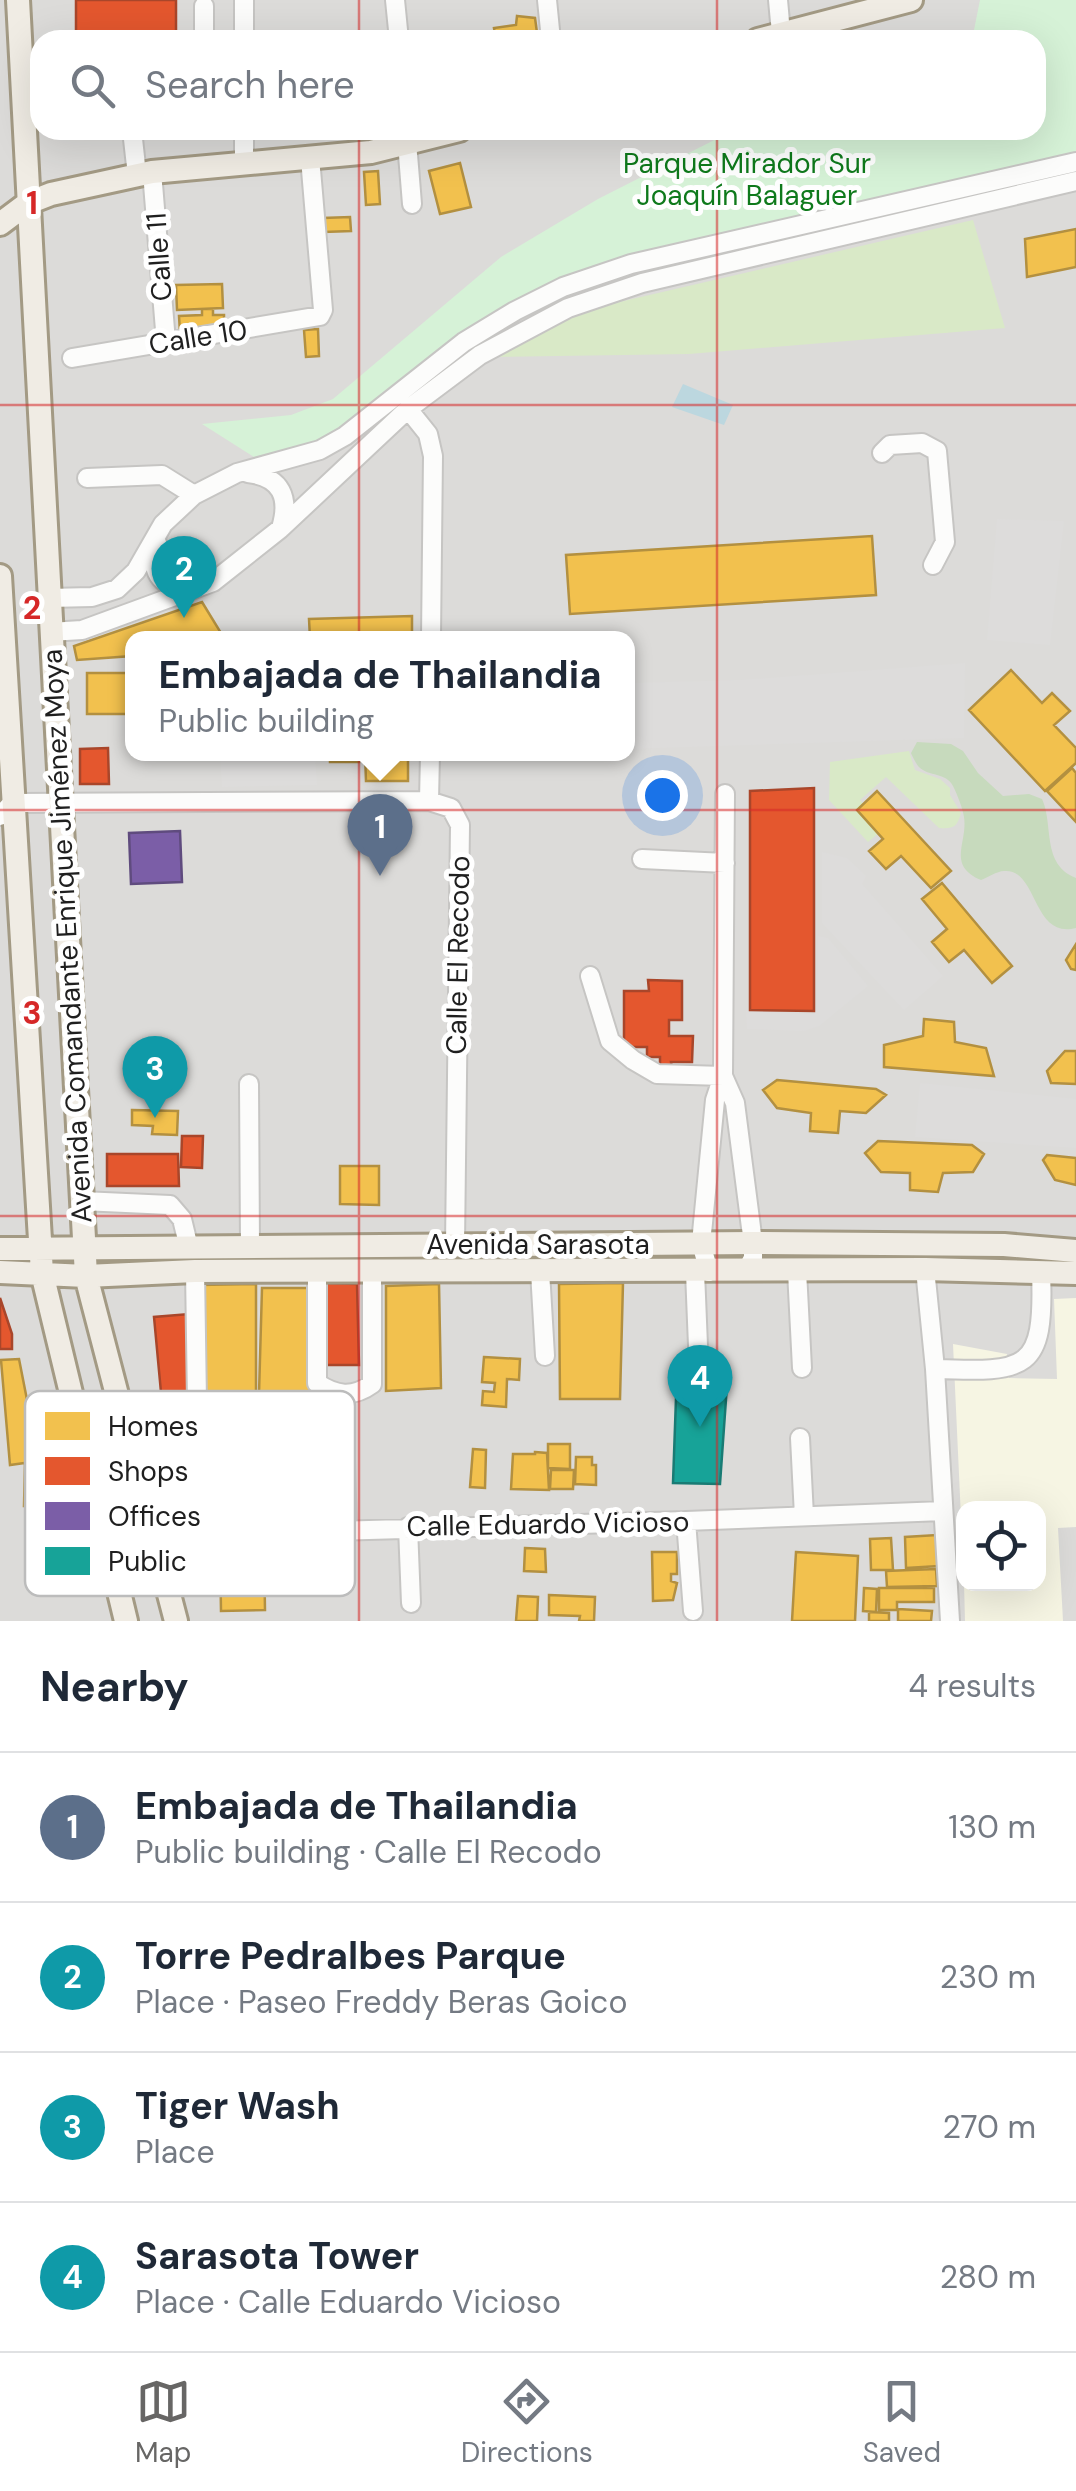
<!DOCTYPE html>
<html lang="en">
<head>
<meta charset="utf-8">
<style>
  body { margin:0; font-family:"DM Sans",sans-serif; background:#f2f2f3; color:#1f2937 }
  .controls { position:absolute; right:30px; bottom:30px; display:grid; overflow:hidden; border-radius:20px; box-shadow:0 10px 40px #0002 }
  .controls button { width:90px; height:90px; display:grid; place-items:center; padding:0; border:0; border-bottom:2px solid #e0e1e3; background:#fff; color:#1f2937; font:50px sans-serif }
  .you { position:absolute; left:662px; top:795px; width:35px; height:35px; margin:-25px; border:8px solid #fff; border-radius:50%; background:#1a73e8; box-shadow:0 0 0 15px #1a73e833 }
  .badge { display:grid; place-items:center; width:65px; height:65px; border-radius:50%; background:#676665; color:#fff; font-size:32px; font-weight:700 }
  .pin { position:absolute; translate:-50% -82px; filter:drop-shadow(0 2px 5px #0008) }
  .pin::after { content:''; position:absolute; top:52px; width:35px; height:30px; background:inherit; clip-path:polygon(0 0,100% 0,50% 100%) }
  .popup { position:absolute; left:125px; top:631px; width:510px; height:130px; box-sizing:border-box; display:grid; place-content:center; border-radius:20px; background:#fff; filter:drop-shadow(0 2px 8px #0005); font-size:32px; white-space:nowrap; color:#747a83 }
  .popup b { font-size:38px; color:#1f2937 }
  .popup::after { content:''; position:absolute; left:50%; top:100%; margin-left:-20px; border:20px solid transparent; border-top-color:#fff }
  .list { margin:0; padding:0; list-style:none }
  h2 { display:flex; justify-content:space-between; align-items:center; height:130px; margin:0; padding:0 40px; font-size:42px }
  h2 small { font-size:32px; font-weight:400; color:#747a83 }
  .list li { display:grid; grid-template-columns:65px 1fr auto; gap:30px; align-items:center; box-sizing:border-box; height:150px; padding:0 40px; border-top:2px solid #e0e1e3 }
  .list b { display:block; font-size:38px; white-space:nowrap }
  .list p { margin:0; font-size:32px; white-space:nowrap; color:#747a83 }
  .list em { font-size:32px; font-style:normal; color:#747a83 }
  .icon { flex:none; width:55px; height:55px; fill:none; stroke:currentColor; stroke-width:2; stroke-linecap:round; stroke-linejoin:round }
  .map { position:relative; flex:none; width:1076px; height:1621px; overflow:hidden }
  .search { position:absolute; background:#fff; box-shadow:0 10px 40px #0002; left:30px; right:30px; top:30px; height:110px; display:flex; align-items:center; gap:25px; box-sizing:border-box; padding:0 35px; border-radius:30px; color:#747a83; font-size:38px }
  .sheet { height:730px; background:#fff }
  nav { display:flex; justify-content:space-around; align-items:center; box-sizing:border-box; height:140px; border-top:2px solid #e0e1e3; background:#fff; font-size:28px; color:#747a83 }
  nav a { display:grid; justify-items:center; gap:5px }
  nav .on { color:#676665 }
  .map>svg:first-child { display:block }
</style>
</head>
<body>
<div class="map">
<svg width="1076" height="1621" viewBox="0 0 1076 1621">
  <rect width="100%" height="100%" fill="#edebe7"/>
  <path fill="#dcdbd9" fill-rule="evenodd" d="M 0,0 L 1076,0 L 1076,1621 L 0,1621 ZM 40,40 L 1036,40 L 1036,130 L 40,130 ZM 132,638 L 628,638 L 628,754 L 132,754 ZM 964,1508 L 1038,1508 L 1038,1584 L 964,1584 Z"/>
  <path fill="#f6f5e3" d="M 1076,1298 L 1076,1527 L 1058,1528 L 1063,1621 L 965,1621 L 964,1584 L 1038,1584 L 1038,1508 L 964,1508 L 964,1583 L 953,1344 L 1007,1354 L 1009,1378 L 1057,1379 L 1054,1299 Z"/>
  <path fill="#d9e9c7" d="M 973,220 L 1005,328 L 689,354 L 489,357 L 589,309 Z
    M 909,751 L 915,770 L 940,779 L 950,788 L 950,795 L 961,813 C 957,827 954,829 939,828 L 886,777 L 860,800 L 885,828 L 868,842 L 829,800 L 830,762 Z"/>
  <path fill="#c7dabd" d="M 917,742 L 951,744 L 963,751 L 978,773 L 1003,796 L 1029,794 L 1042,799 C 1054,825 1041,864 1076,878 L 1076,928 C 1032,940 1038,868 1004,871 C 997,871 987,878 981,880 C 946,865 968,843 964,817 C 963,809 957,794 953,786 C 946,772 929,777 919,767 C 918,767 911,754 911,753 Z"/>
  <path fill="#d6f2d7" d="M 980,0 L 1076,0 L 1076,153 L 620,259 L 463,335 L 345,425 L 313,445 L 254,457 L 202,424 L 291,415 L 333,399 L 501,257 L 598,199 L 734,130 L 1036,130 L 1036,40 L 972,40 Z"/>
  <path fill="#dddcdb" d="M 997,519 L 1064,521 L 1050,645 L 987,640 Z
    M 965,663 L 964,738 L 628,749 L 628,683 L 741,680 Z
    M 220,754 L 315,754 L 317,785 L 222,787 Z
    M 822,852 L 847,858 L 866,876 L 862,884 L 943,976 L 904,1010 L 822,923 Z
    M 818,936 L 828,938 L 868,986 L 819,1026 L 804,1031 L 747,1029 L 746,1011 L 814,1014 L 817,1009 Z
    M 920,1083 L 1076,1099 L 1076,1148 L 915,1137 Z"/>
  <path fill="#bcd7df" d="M 683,384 L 733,405 L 724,425 L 672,407 Z"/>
  <path fill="#f2c14e" stroke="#b39040" stroke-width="2.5" d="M 517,16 L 535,18 L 538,40 L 496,40 L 494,28 L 516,25 Z
    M 460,163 L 471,207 L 440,214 L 429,171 Z
    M 378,171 L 380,204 L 366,205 L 364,172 Z
    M 350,217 L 351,231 L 324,232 L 323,218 Z
    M 1076,229 L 1076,267 L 1027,277 L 1025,239 Z
    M 222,284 L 223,308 L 177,310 L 176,285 Z
    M 202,309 L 213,309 L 213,315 L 224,315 L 224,331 L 180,333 L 179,316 L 202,315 Z
    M 318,329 L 319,356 L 306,357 L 304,330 Z
    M 872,536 L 876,595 L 570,614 L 566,555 Z
    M 202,602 L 221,633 L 219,638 L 132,638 L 132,656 L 77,660 L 74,646 Z
    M 412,616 L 412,638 L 310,638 L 309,619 Z
    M 1011,670 L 1042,703 L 1052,693 L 1070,711 L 1054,725 L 1076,748 L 1076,763 L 1045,791 L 969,710 Z
    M 87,673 L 132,673 L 132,714 L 87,714 Z
    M 330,754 L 359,754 L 359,762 L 330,762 Z
    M 365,754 L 408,754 L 408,781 L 366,781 Z
    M 1072,768 L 1076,773 L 1076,822 L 1047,791 Z
    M 877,791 L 951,871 L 931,888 L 901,856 L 886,869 L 869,851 L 883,839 L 857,810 Z
    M 942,883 L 1012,966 L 992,983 L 964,950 L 949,962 L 932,942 L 947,929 L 922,899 Z
    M 1076,944 L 1076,970 L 1071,969 L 1066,960 Z
    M 924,1019 L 954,1022 L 955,1042 L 986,1048 L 994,1076 L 884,1067 L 884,1045 L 923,1036 Z
    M 1065,1051 L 1076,1051 L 1076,1084 L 1051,1083 L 1047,1071 Z
    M 777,1080 L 876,1089 L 886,1095 L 866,1113 L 840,1111 L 838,1133 L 810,1131 L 811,1113 L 777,1108 L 763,1090 Z
    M 132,1110 L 178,1111 L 177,1135 L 152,1134 L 153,1126 L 132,1125 Z
    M 878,1141 L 972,1145 L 984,1154 L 973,1172 L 943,1173 L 938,1192 L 910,1190 L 910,1173 L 881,1172 L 865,1153 Z
    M 1047,1155 L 1076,1158 L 1076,1185 L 1055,1180 L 1043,1160 Z
    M 340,1166 L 379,1166 L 379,1205 L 340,1204 Z
    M 623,1283 L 620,1399 L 560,1399 L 559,1284 Z
    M 256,1284 L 256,1400 L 201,1400 L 198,1285 Z
    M 439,1284 L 441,1388 L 386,1391 L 386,1286 Z
    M 262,1288 L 309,1288 L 310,1396 L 259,1394 Z
    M 484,1357 L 520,1359 L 519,1380 L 507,1379 L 506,1407 L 482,1405 L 483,1391 L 494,1392 L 495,1383 L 482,1382 Z
    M 19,1359 L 39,1461 L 10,1465 L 1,1360 Z
    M 548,1444 L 570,1444 L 570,1469 L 548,1468 Z
    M 473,1449 L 486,1450 L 485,1488 L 470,1487 Z
    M 535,1452 L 547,1453 L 549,1490 L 511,1489 L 513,1454 L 535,1454 Z
    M 576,1457 L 592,1457 L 592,1465 L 596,1465 L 596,1485 L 575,1484 Z
    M 25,1464 L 61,1465 L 60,1507 L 24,1506 Z
    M 551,1470 L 574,1470 L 573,1489 L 550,1489 Z
    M 937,1535 L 939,1566 L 906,1568 L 905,1537 Z
    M 891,1538 L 893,1570 L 871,1570 L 870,1539 Z
    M 525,1548 L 545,1549 L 546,1572 L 524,1571 Z
    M 264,1549 L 265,1610 L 221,1611 L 220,1550 Z
    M 652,1552 L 677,1552 L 677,1574 L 671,1574 L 671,1581 L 677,1583 L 673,1600 L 653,1601 Z
    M 796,1552 L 858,1556 L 855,1621 L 792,1621 Z
    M 936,1569 L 937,1586 L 887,1587 L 886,1571 Z
    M 864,1588 L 877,1589 L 876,1612 L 863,1611 Z
    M 879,1588 L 934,1588 L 934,1602 L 897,1602 L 897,1610 L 879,1610 Z
    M 549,1595 L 595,1597 L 594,1621 L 579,1621 L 580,1616 L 549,1615 Z
    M 518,1596 L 538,1597 L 537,1621 L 516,1621 Z
    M 898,1609 L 932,1611 L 931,1621 L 898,1621 Z
    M 869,1612 L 889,1613 L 889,1621 L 869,1621 Z"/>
  <path fill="#e4572e" stroke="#a9462a" stroke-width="2.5" d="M 76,0 L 176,0 L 176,40 L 76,40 Z
    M 108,748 L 109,784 L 80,784 L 80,749 Z
    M 814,788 L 814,1011 L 750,1010 L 750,791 Z
    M 648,980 L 682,981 L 682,1020 L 669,1020 L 669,1036 L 693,1036 L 692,1062 L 671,1062 L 672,1068 L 660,1068 L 660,1057 L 647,1057 L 647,1047 L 624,1047 L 624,991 L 649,991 Z
    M 182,1136 L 203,1136 L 202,1168 L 181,1167 Z
    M 107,1154 L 178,1154 L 179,1186 L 107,1186 Z
    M 321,1283 L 357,1284 L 359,1365 L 325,1365 Z
    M 0,1298 L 12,1334 L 12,1349 L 0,1349 Z
    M 189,1314 L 193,1402 L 162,1403 L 154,1317 Z"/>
  <path fill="#7b5ea7" stroke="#5f4b7e" stroke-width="2.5" d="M 180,831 L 182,882 L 131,884 L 129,833 Z"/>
  <path fill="#17a398" stroke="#197b74" stroke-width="2.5" d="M 677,1370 L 728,1371 L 720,1484 L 673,1483 Z"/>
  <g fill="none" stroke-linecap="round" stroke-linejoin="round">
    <defs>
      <path id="minor" d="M 244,0 L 244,40
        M 395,0 L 399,40
        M 547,0 L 551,40
        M 778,0 L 781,33
        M 204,6 L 204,40
        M 132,130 L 137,175
        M 244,130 L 244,162
        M 406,130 L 412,204
        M 152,172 L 166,342
        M 72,358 L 320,316 L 323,310 L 310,158
        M 408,409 L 428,434 L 433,456 L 431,638
        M 882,453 L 890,445 L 922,443 L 937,451 L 945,542 L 933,565
        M 248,473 C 282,477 290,498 281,528
        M 87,478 L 162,475 L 194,495
        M 157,543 C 150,570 158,588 188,587
        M 49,598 L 92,597 L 117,589 L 136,571 L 163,524 L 194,495 L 237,473 L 320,450 L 345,436 L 464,342 L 515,311 L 563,287 L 631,264 L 1076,162
        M 50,632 L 82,630 L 213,582 L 280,529 L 408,409 L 480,355 L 568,308 L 642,283 L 1076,181
        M 429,801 L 430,754
        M 0,816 L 12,803 L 429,801 L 451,808 L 460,825 L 455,1245
        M 642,859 L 725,863
        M 590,976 L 610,1041 L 633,1060 L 657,1074 L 723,1076
        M 723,1076 L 735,1103 L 753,1243 L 753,1258 L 746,1271
        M 249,1084 L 250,1247
        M 82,1201 L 170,1205 L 182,1219 L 189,1248
        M 925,1269 L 935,1369 L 950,1621
        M 540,1271 L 545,1356
        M 797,1271 L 802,1368
        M 317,1272 L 317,1383 C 336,1396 353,1398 372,1384 L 372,1272
        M 695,1272 L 698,1346
        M 709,1272 L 701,1243 L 715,1100 L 723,1076 L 725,794
        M 935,1369 C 1027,1372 1045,1372 1041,1272
        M 343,1395 L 347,1529
        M 184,1412 L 198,1486
        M 121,1415 L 184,1412 L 197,1402 L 195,1271
        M 800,1438 L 804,1516
        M 686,1521 L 693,1611
        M 408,1527 L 411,1603
        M 280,1532 L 277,1426 L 295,1415 L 314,1425 L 315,1530
        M 154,1536 L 686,1521 L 943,1511"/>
      <path id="major" d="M 18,0 L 86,1276 L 176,1621
        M 758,40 L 911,0
        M 0,224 L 28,203 L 51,194 L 152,172 L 371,152 L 459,130
        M 0,576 L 42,1273 L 126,1621
        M 0,1249 L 753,1243 L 1004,1245 L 1076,1251
        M 0,1272 L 86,1276 L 195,1271 L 925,1269 L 1076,1273"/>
    </defs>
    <use href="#minor" stroke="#c6c5c3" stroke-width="22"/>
    <use href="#major" stroke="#a39a84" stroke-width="28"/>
    <use href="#minor" stroke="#fcfcfb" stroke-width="18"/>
    <use href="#major" stroke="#f0ece4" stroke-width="22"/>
  </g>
  <path fill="none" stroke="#d62828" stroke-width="2.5" stroke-opacity="0.55" d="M 359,0 L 359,40M 717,0 L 717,40M 359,130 L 359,1621M 717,130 L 717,1621M 0,405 L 1076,405M 0,810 L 1076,810M 0,1216 L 1076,1216"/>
  <g text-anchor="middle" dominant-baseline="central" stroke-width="10" stroke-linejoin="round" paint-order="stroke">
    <g font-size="28" fill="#0f7a1c" stroke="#fff">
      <text x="747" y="163">Parque Mirador Sur<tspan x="747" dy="32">Joaquín Balaguer</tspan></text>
    </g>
    <g font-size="28" fill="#1f1f1f" stroke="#fff">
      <text transform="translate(159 257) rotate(-94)">Calle 11</text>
      <text transform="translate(198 337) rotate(-9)">Calle 10</text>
      <text transform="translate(67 936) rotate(-93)">Avenida Comandante Enrique Jiménez Moya</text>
      <text transform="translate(458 955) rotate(-89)">Calle El Recodo</text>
      <text x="538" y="1244">Avenida Sarasota</text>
      <text transform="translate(548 1524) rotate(-1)">Calle Eduardo Vicioso</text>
    </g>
  </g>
  <rect x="25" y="1391" width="330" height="205" rx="15" fill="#fff" stroke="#bcbcbc" stroke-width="2.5"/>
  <rect x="45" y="1412" width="45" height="28" fill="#f2c14e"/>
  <rect x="45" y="1457" width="45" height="28" fill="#e4572e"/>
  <rect x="45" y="1502" width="45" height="28" fill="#7b5ea7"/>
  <rect x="45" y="1547" width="45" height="28" fill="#17a398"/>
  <g font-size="28" fill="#1f1f1f">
    <text x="108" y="1436">Homes</text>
    <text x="108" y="1481">Shops</text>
    <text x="108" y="1526">Offices</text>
    <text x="108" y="1571">Public</text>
  </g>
  <g font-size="32" text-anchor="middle" font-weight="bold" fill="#d62828" stroke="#fff" stroke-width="10" stroke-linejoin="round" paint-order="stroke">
    <text x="32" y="214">1</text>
    <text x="32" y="619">2</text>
    <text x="32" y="1024">3</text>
  </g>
</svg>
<div class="controls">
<button><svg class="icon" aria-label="locate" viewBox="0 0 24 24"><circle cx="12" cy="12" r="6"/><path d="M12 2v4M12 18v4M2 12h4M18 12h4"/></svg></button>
</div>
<div class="you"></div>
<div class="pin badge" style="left:380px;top:876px;background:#5c6f8a">1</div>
<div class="popup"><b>Embajada de Thailandia</b>Public building</div>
<div class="pin badge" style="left:184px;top:618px;background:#0f9aa8">2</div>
<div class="pin badge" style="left:155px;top:1118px;background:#0f9aa8">3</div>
<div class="pin badge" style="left:700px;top:1427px;background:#0f9aa8">4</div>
<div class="search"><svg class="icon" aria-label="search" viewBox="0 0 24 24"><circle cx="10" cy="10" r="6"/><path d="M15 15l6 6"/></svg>Search here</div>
</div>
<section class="sheet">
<h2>Nearby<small>4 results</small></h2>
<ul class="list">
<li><span class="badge" style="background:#5c6f8a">1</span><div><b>Embajada de Thailandia</b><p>Public building · Calle El Recodo</p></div><em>130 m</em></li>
<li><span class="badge" style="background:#0f9aa8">2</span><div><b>Torre Pedralbes Parque</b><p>Place · Paseo Freddy Beras Goico</p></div><em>230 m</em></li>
<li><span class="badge" style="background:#0f9aa8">3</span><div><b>Tiger Wash</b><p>Place</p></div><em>270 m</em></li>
<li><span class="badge" style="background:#0f9aa8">4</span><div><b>Sarasota Tower</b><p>Place · Calle Eduardo Vicioso</p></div><em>280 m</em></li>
</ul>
</section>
<nav>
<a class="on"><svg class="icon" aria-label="map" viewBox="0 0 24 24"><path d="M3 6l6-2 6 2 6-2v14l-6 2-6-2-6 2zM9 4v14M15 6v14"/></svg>Map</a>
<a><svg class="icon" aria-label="directions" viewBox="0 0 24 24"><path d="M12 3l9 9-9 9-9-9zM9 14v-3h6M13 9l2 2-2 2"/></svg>Directions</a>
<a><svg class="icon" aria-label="saved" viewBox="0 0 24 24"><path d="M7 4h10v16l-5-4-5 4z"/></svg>Saved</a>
</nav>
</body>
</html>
